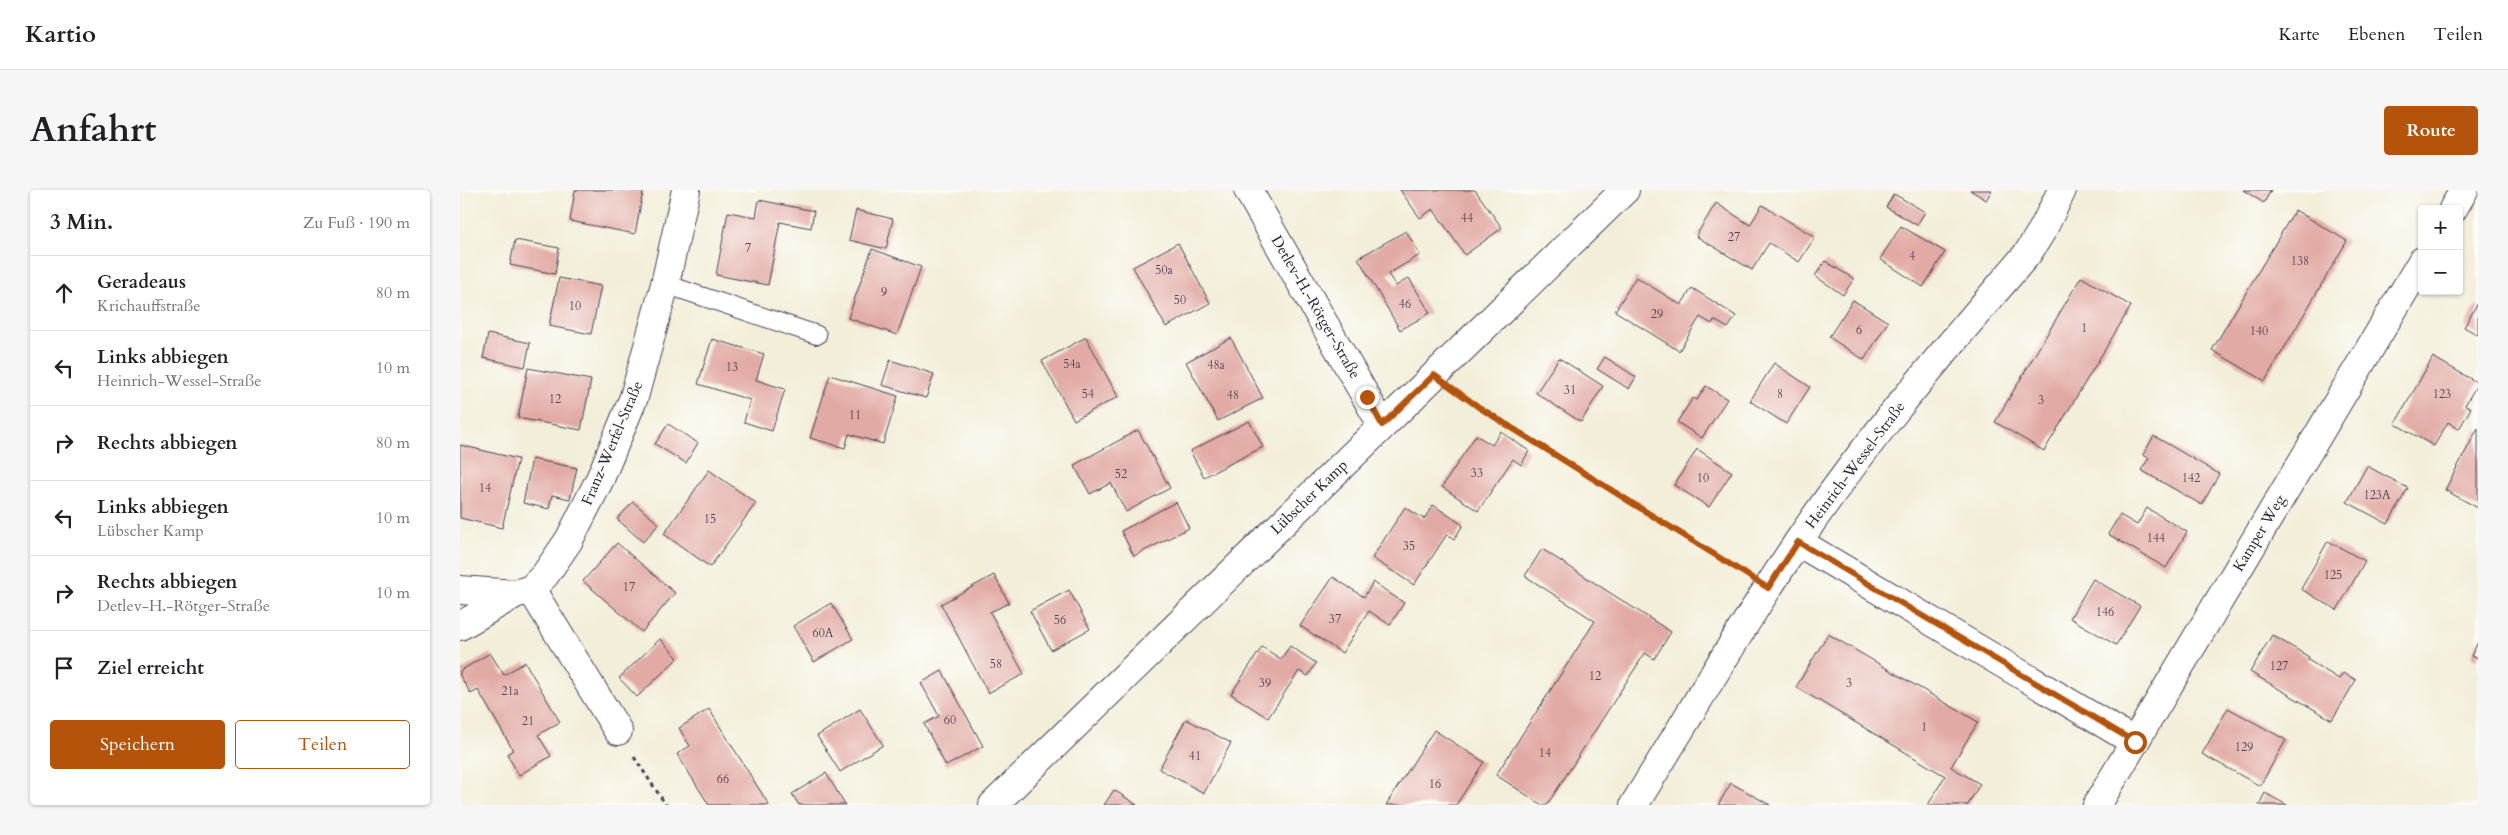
<!DOCTYPE html>
<html lang="de">
<head>
<meta charset="utf-8">
<style>
  body { margin:0; font-family:Cardo,serif; background:#f6f6f6; color:#202124 }
  .controls { position:absolute; right:15px; top:15px; display:grid; overflow:hidden; border-radius:5px; box-shadow:0 1px 4px #0004 }
  .controls button { width:45px; height:45px; display:grid; place-items:center; padding:0; border:0; border-bottom:1px solid #e0e0e0; background:#fff; color:#202124; font:25px sans-serif }
  .stop { position:absolute; width:15px; height:15px; margin:-11px; border:4px solid #b45309; border-radius:50%; background:#fff }
  .stop.end { background:#b45309; border-color:#fff; box-shadow:0 1px 5px #0008 }
  .list { margin:0; padding:0; list-style:none }
  h2 { display:flex; justify-content:space-between; align-items:center; height:65px; margin:0; padding:0 20px; font-size:21px }
  h2 small { font-size:16px; font-weight:400; color:#757577 }
  .list li { display:grid; grid-template-columns:32px 1fr auto; gap:15px; align-items:center; box-sizing:border-box; height:75px; padding:0 20px; border-top:1px solid #e0e0e0 }
  .list b { display:block; font-size:19px; white-space:nowrap }
  .list p { margin:0; font-size:16px; white-space:nowrap; color:#757577 }
  .list em { font-size:16px; font-style:normal; color:#757577 }
  .actions { display:flex; gap:10px; padding:15px 20px }
  .actions a { flex:1; padding:11px 0; border:1px solid #b45309; border-radius:5px; text-align:center; font-size:18px; color:#b45309 }
  .actions .main { background:#b45309; color:#fff }
  .icon { flex:none; width:28px; height:28px; fill:none; stroke:currentColor; stroke-width:2; stroke-linecap:round; stroke-linejoin:round }
  .map { position:relative; flex:none; width:2018px; height:615px; overflow:hidden; border-radius:5px }
  header { display:flex; align-items:center; gap:30px; box-sizing:border-box; height:70px; padding:0 25px; background:#fff; border-bottom:1px solid #e0e0e0 }
  header strong { font-size:24px }
  nav { display:flex; gap:28px; margin-inline-start:auto; font-size:18px }
  .intro { display:flex; align-items:center; justify-content:space-between; box-sizing:border-box; height:120px; padding:0 30px }
  h1 { margin:0; font-size:35px }
  .button { padding:12px 22px; border-radius:5px; background:#b45309; color:#fff; font-size:18px; font-weight:700 }
  main { display:flex; gap:30px; padding:0 30px }
  aside { flex:1; background:#fff; border-radius:5px; box-shadow:0 1px 4px #0004 }
  .map>svg:first-child { display:block }
</style>
</head>
<body>
<header>
<strong>Kartio</strong>
<nav><a>Karte</a><a>Ebenen</a><a>Teilen</a></nav>
</header>
<div class="intro"><h1>Anfahrt</h1><a class="button">Route</a></div>
<main>
<aside>
<h2>3 Min.<small>Zu Fuß · 190 m</small></h2>
<ul class="list">
<li><svg class="icon" aria-label="ahead" viewBox="0 0 24 24"><path d="M12 20V5M6 11l6-6 6 6"/></svg><div><b>Geradeaus</b><p>Krichauffstraße</p></div><em>80 m</em></li>
<li><svg class="icon" aria-label="left" viewBox="0 0 24 24"><path d="M17 20v-9H6M10 6l-5 5 5 5"/></svg><div><b>Links abbiegen</b><p>Heinrich-Wessel-Straße</p></div><em>10 m</em></li>
<li><svg class="icon" aria-label="right" viewBox="0 0 24 24"><path d="M7 20v-9h11M14 6l5 5-5 5"/></svg><div><b>Rechts abbiegen</b></div><em>80 m</em></li>
<li><svg class="icon" aria-label="left" viewBox="0 0 24 24"><path d="M17 20v-9H6M10 6l-5 5 5 5"/></svg><div><b>Links abbiegen</b><p>Lübscher Kamp</p></div><em>10 m</em></li>
<li><svg class="icon" aria-label="right" viewBox="0 0 24 24"><path d="M7 20v-9h11M14 6l5 5-5 5"/></svg><div><b>Rechts abbiegen</b><p>Detlev-H.-Rötger-Straße</p></div><em>10 m</em></li>
<li><svg class="icon" aria-label="arrive" viewBox="0 0 24 24"><path d="M6 21V4h12l-3 4 3 4H6"/></svg><div><b>Ziel erreicht</b></div></li>
</ul>
<div class="actions"><a class="main">Speichern</a><a>Teilen</a></div>
</aside>
<div class="map">
<svg width="2018" height="615" viewBox="0 0 2018 615">
  <rect width="100%" height="100%" fill="#fdfcf7"/>
  <filter id="ink" filterUnits="userSpaceOnUse"><feTurbulence type="fractalNoise" baseFrequency=".02" numOctaves="2"/><feDisplacementMap in="SourceGraphic" scale="10" xChannelSelector="R" yChannelSelector="G"/><feConvolveMatrix kernelMatrix="1 2 1 2 8 2 1 2 1" color-interpolation-filters="sRGB"/></filter>
  <filter id="wash" filterUnits="userSpaceOnUse"><feTurbulence type="fractalNoise" baseFrequency=".0096" numOctaves="4" result="noise"/><feDisplacementMap in="SourceGraphic" scale="20" xChannelSelector="R" yChannelSelector="G"/><feGaussianBlur stdDeviation="1.12" result="paint"/><feColorMatrix in="noise" values="0 0 0 0 0 0 0 0 0 0 0 0 0 0 0 0 0 1.4 0 .05"/><feComposite in="paint" operator="in"/></filter>
  <g filter="url(#wash)">
    <rect width="100%" height="100%" fill="#f3eed9"/>
    <g id="blocks">
      <path fill="#e2aaa5" d="M 115,0 L 170,0 L 183,2 L 175,44 L 110,31 Z
        M 940,0 L 1015,0 L 1042,38 L 1005,65 L 973,19 L 960,28 Z
        M 1510,0 L 1532,0 L 1526,10 Z
        M 1783,0 L 1811,0 L 1804,13 Z
        M 1434,4 L 1465,22 L 1457,35 L 1426,17 Z
        M 299,10 L 354,21 L 351,38 L 320,32 L 308,95 L 256,85 L 268,22 L 296,27 Z
        M 1256,13 L 1290,35 L 1302,15 L 1355,47 L 1339,72 L 1309,53 L 1292,80 L 1236,46 Z
        M 396,20 L 433,29 L 426,59 L 389,50 Z
        M 1835,20 L 1887,51 L 1805,191 L 1752,160 Z
        M 1441,36 L 1485,62 L 1463,97 L 1420,69 Z
        M 946,41 L 960,65 L 928,84 L 936,96 L 949,88 L 970,123 L 940,140 L 898,68 Z
        M 55,50 L 99,58 L 95,84 L 50,75 Z
        M 718,53 L 750,113 L 706,137 L 673,77 Z
        M 412,59 L 461,77 L 437,145 L 388,128 Z
        M 1365,71 L 1394,89 L 1383,105 L 1355,86 Z
        M 1176,87 L 1221,115 L 1232,98 L 1276,126 L 1268,138 L 1254,130 L 1252,134 L 1240,127 L 1219,161 L 1155,121 Z
        M 1621,87 L 1671,116 L 1584,261 L 1535,232 Z
        M 99,88 L 141,96 L 131,144 L 89,136 Z
        M 1393,110 L 1428,132 L 1404,170 L 1369,147 Z
        M 2018,113 L 2018,145 L 2004,137 Z
        M 28,144 L 70,153 L 65,177 L 23,168 Z
        M 626,147 L 658,207 L 614,230 L 582,171 Z
        M 771,148 L 803,208 L 758,231 L 726,172 Z
        M 252,149 L 304,164 L 296,190 L 325,199 L 312,241 L 284,232 L 290,210 L 238,194 Z
        M 1145,167 L 1176,187 L 1169,199 L 1137,179 Z
        M 1973,167 L 2018,193 L 2005,215 L 2011,218 L 1999,239 L 1988,232 L 1974,256 L 1935,234 Z
        M 1099,168 L 1143,196 L 1121,232 L 1076,203 Z
        M 430,170 L 474,184 L 466,208 L 422,195 Z
        M 1314,173 L 1350,197 L 1326,234 L 1290,211 Z
        M 68,178 L 131,190 L 121,240 L 58,228 Z
        M 370,185 L 438,206 L 423,254 L 389,244 L 385,258 L 350,248 Z
        M 1246,196 L 1267,209 L 1242,248 L 1217,232 L 1233,208 L 1237,210 Z
        M 789,231 L 803,257 L 744,287 L 730,261 Z
        M 208,234 L 238,253 L 226,273 L 195,254 Z
        M 2018,238 L 2018,318 L 1985,300 Z
        M 678,240 L 710,298 L 666,322 L 651,293 L 630,304 L 614,275 Z
        M 1041,242 L 1069,261 L 1061,275 L 1053,269 L 1018,321 L 982,297 L 1016,245 L 1032,255 Z
        M 1694,246 L 1759,284 L 1742,315 L 1681,280 L 1689,268 L 1683,265 Z
        M 0,255 L 58,269 L 42,338 L 0,328 Z
        M 1237,259 L 1272,282 L 1249,317 L 1214,295 Z
        M 72,269 L 117,278 L 110,309 L 92,305 L 89,319 L 63,313 Z
        M 1907,276 L 1948,298 L 1928,334 L 1887,312 Z
        M 249,280 L 296,313 L 250,377 L 204,344 Z
        M 173,312 L 199,334 L 183,352 L 157,329 Z
        M 716,312 L 729,338 L 674,366 L 661,341 Z
        M 973,315 L 1003,335 L 994,349 L 987,344 L 954,395 L 912,368 L 945,317 L 964,329 Z
        M 1687,318 L 1727,342 L 1706,378 L 1648,344 L 1660,325 L 1677,335 Z
        M 1868,351 L 1905,371 L 1877,420 L 1841,399 Z
        M 157,353 L 215,403 L 182,442 L 123,391 Z
        M 1082,359 L 1211,442 L 1194,469 L 1185,463 L 1087,615 L 1082,615 L 1036,585 L 1135,431 L 1065,386 Z
        M 534,385 L 549,413 L 530,422 L 564,484 L 528,503 L 481,414 Z
        M 873,387 L 904,407 L 913,392 L 944,413 L 930,435 L 909,421 L 882,463 L 840,436 Z
        M 1633,389 L 1680,416 L 1656,455 L 1610,428 Z
        M 609,400 L 630,439 L 591,460 L 570,421 Z
        M 371,413 L 393,449 L 354,472 L 333,436 Z
        M 1368,444 L 1518,532 L 1491,577 L 1520,594 L 1508,615 L 1468,615 L 1485,586 L 1336,497 Z
        M 1812,445 L 1849,467 L 1848,470 L 1879,489 L 1883,483 L 1896,490 L 1872,530 L 1790,482 Z
        M 200,449 L 218,468 L 177,507 L 159,488 Z
        M 2018,452 L 2018,469 L 2011,466 Z
        M 830,456 L 856,473 L 848,486 L 839,481 L 808,528 L 771,504 L 802,457 L 821,469 Z
        M 30,463 L 44,485 L 65,472 L 100,532 L 78,545 L 91,566 L 59,585 L 47,564 L 53,560 L 18,500 L 11,504 L 0,486 L 0,481 Z
        M 482,481 L 523,556 L 486,576 L 464,534 L 479,526 L 461,493 Z
        M 1768,518 L 1826,550 L 1800,596 L 1742,564 Z
        M 249,519 L 309,615 L 249,615 L 217,564 L 230,556 L 219,538 Z
        M 400,519 L 423,555 L 380,582 L 357,546 Z
        M 726,529 L 771,553 L 744,603 L 699,579 Z
        M 974,540 L 1024,572 L 996,615 L 926,615 Z
        M 366,583 L 385,615 L 339,615 L 332,604 Z
        M 1271,593 L 1310,615 L 1258,615 Z
        M 654,600 L 677,615 L 644,615 Z
        M 1805,603 L 1827,615 L 1799,615 Z"/>
    </g>
  </g>
  <g filter="url(#ink)">
    <use href="#blocks" fill-opacity="0" stroke="#414153" stroke-width="1"/>
    <g fill="none" stroke-linecap="round" stroke-linejoin="round">
      <defs>
        <path id="lane" d="M 205,94 L 357,145"/>
        <path id="street" d="M 788,0 L 922,235
          M 1338,352 L 1675,552
          M 71,399 L 158,541
          M 0,400 L 55,404
          M 0,436 L 55,404 L 71,399 L 85,385 L 109,350 L 140,289 L 174,207 L 205,94 L 226,0
          M 1174,615 C 1228,528 1280,438 1338,352 C 1406,250 1488,157 1568,63 L 1583,39 L 1602,0"/>
        <path id="secondary" d="M 1993,19 L 2004,0
          M 533,615 L 1165,0
          M 1637,615 L 1962,71"/>
      </defs>
      <use href="#lane" stroke="#414153" stroke-width="20"/>
      <use href="#street" stroke="#414153" stroke-width="30"/>
      <use href="#secondary" stroke="#414153" stroke-width="30"/>
      <path stroke="#414153" stroke-width="3" stroke-dasharray="4 4" stroke-linecap="butt" d="M 1000,204 L 1282,382
        M 174,567 L 206,615"/>
      <use href="#lane" stroke="#fff" stroke-width="18"/>
      <use href="#street" stroke="#fff" stroke-width="28"/>
      <use href="#secondary" stroke="#fff" stroke-width="28"/>
    </g>
  </g>
  <g fill="none" stroke-linecap="round" stroke-linejoin="round" filter="url(#ink)">
    <path stroke="#b45309" stroke-width="6" d="M 907,207 L 922,235 L 974,185 L 1020,218 L 1308,398 L 1338,352 L 1675,552"/>
  </g>
  <g text-anchor="middle" dominant-baseline="central" stroke-width="4.5" stroke-linejoin="round" paint-order="stroke">
    <g font-size="12" fill="#524456">
      <text x="1007" y="28">44</text>
      <text x="1274" y="47">27</text>
      <text x="288" y="58">7</text>
      <text x="1452" y="66">4</text>
      <text x="1840" y="71">138</text>
      <text x="704" y="80">50a</text>
      <text x="424" y="102">9</text>
      <text x="720" y="110">50</text>
      <text x="945" y="114">46</text>
      <text x="115" y="116">10</text>
      <text x="1197" y="124">29</text>
      <text x="1624" y="138">1</text>
      <text x="1399" y="140">6</text>
      <text x="1799" y="141">140</text>
      <text x="612" y="174">54a</text>
      <text x="756" y="175">48a</text>
      <text x="272" y="177">13</text>
      <text x="1110" y="200">31</text>
      <text x="628" y="204">54</text>
      <text x="1320" y="204">8</text>
      <text x="1982" y="204">123</text>
      <text x="773" y="205">48</text>
      <text x="95" y="209">12</text>
      <text x="1581" y="210">3</text>
      <text x="395" y="225">11</text>
      <text x="1017" y="283">33</text>
      <text x="661" y="284">52</text>
      <text x="1243" y="288">10</text>
      <text x="1731" y="288">142</text>
      <text x="25" y="298">14</text>
      <text x="1917" y="305">123A</text>
      <text x="250" y="329">15</text>
      <text x="1696" y="348">144</text>
      <text x="949" y="356">35</text>
      <text x="1873" y="385">125</text>
      <text x="169" y="397">17</text>
      <text x="1645" y="422">146</text>
      <text x="875" y="429">37</text>
      <text x="600" y="430">56</text>
      <text x="363" y="443">60A</text>
      <text x="536" y="474">58</text>
      <text x="1819" y="476">127</text>
      <text x="1135" y="486">12</text>
      <text x="805" y="493">39</text>
      <text x="1389" y="493">3</text>
      <text x="50" y="501">21a</text>
      <text x="490" y="530">60</text>
      <text x="68" y="531">21</text>
      <text x="1464" y="537">1</text>
      <text x="1784" y="557">129</text>
      <text x="1085" y="563">14</text>
      <text x="735" y="566">41</text>
      <text x="263" y="589">66</text>
      <text x="975" y="594">16</text>
    </g>
    <g font-size="15" fill="#22223b" stroke="#fdfcf7">
      <text transform="translate(856 117) rotate(60)">Detlev-H.-Rötger-Straße</text>
      <text transform="translate(152 253) rotate(-67)">Franz-Werfel-Straße</text>
      <text transform="translate(1395 275) rotate(-53)">Heinrich-Wessel-Straße</text>
      <text transform="translate(849 307) rotate(-44)">Lübscher Kamp</text>
      <text transform="translate(1799 343) rotate(-59)">Kamper Weg</text>
    </g>
  </g>
</svg>
<div class="controls">
<button>+</button>
<button>−</button>
</div>
<div class="stop" style="left:1675px;top:552px"></div>
<div class="stop end" style="left:907px;top:207px"></div>
</div>
</main>
</body>
</html>
